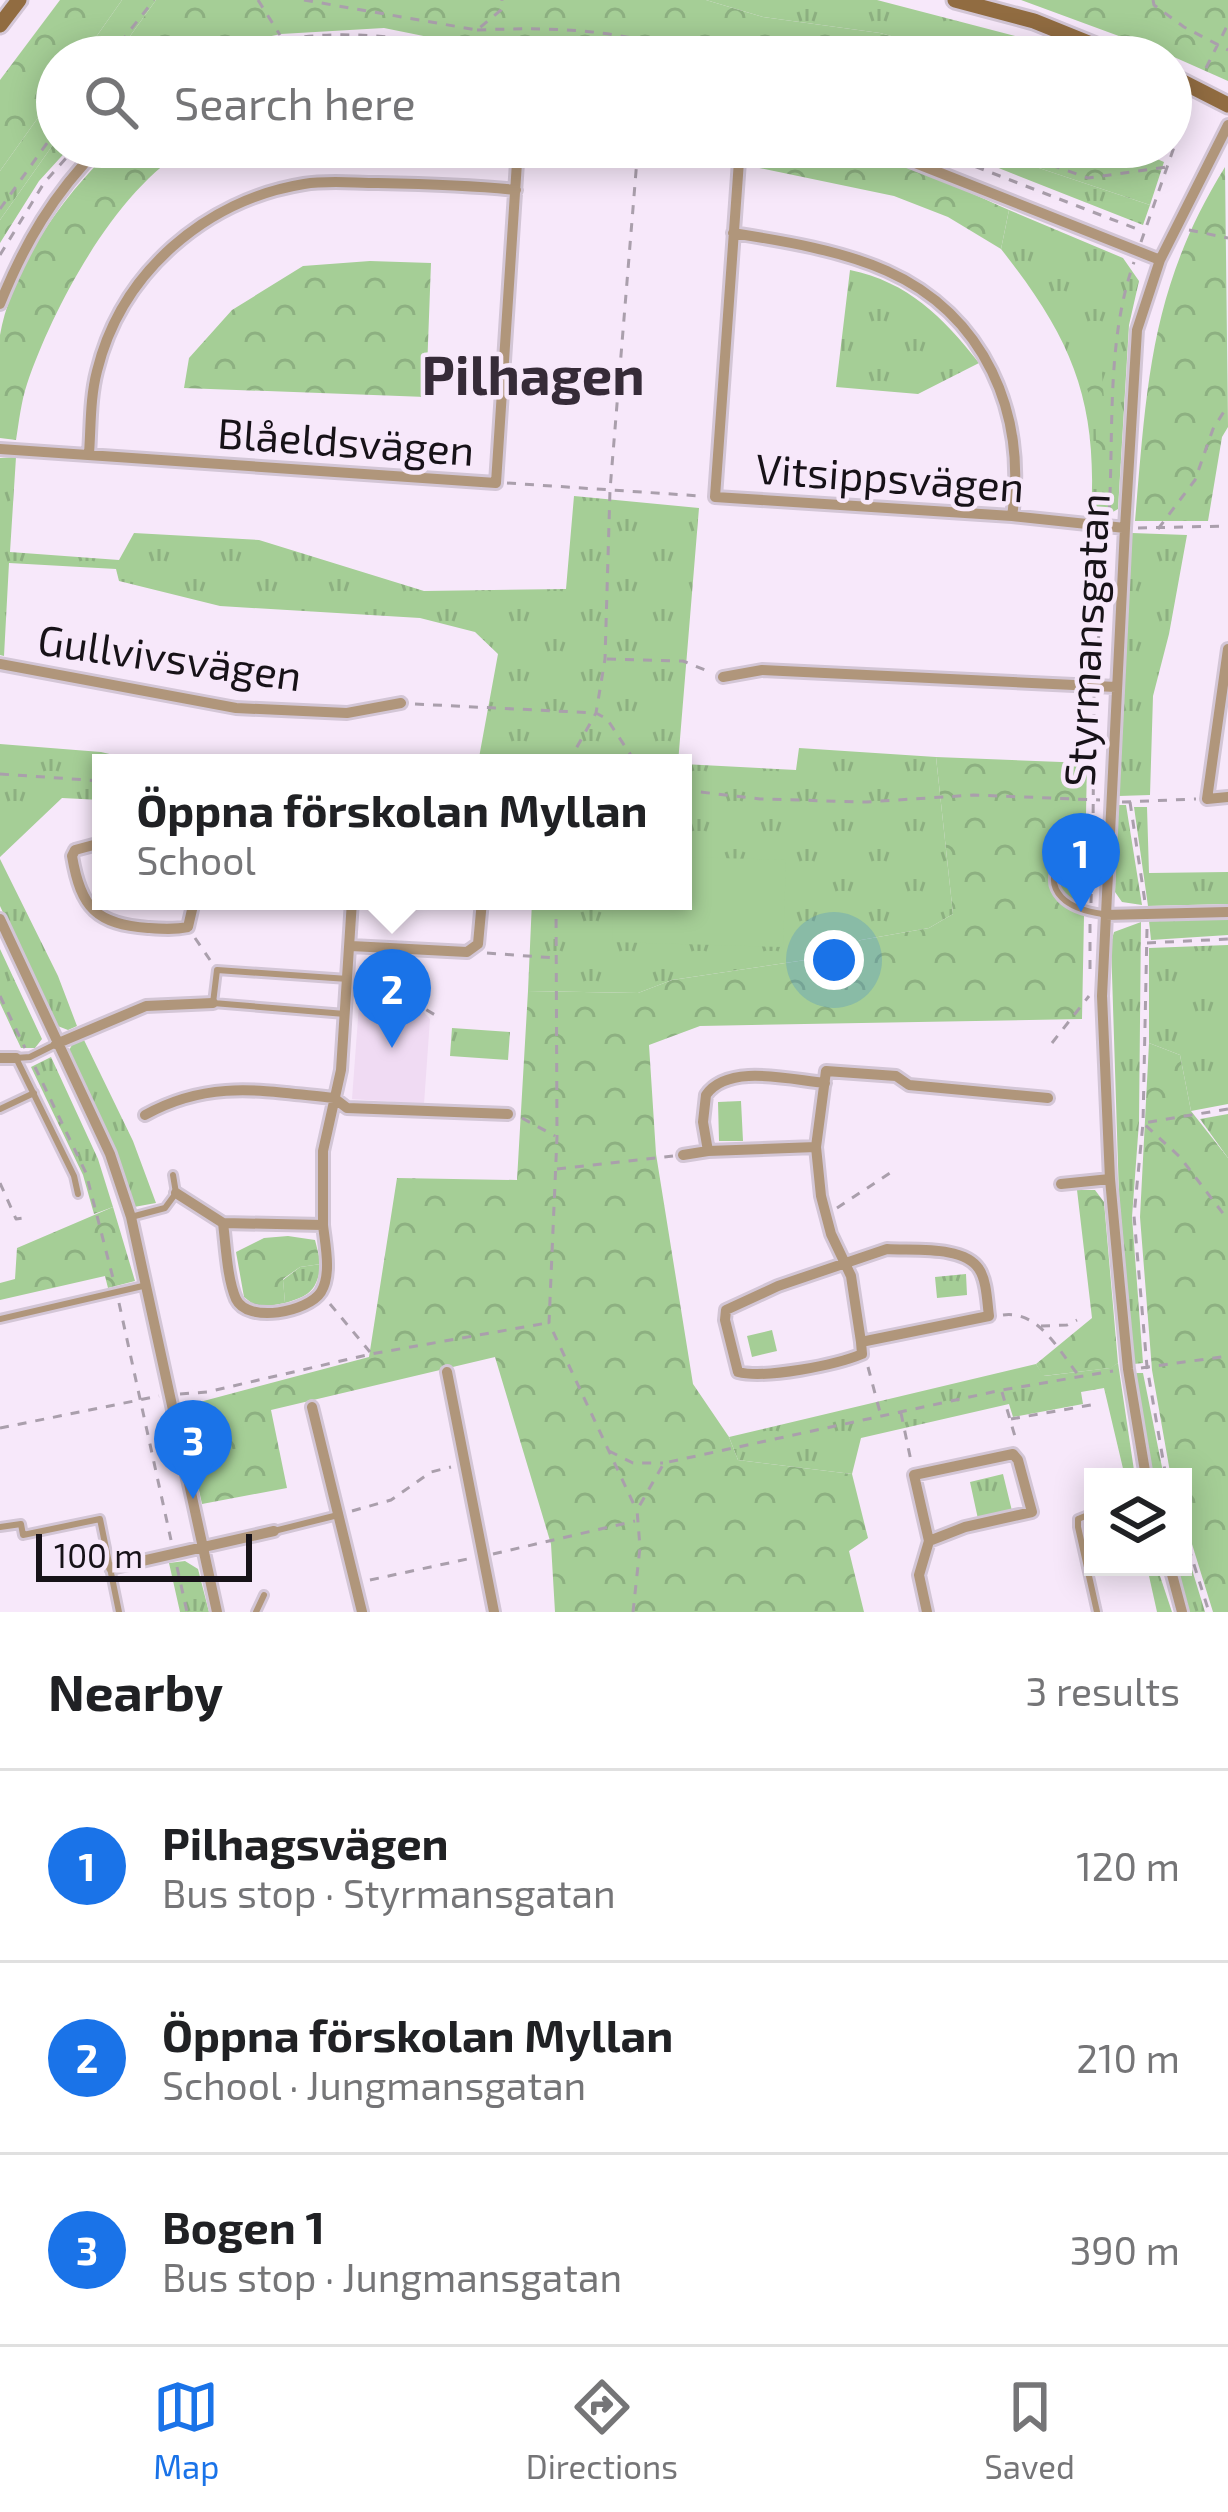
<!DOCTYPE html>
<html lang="en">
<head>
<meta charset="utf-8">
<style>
  body { margin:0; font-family:"Exo 2",sans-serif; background:#f2f2f2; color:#202124 }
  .controls { position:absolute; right:36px; bottom:36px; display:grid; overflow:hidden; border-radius:0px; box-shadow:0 6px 30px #0003 }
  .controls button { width:108px; height:108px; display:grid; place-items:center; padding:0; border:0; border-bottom:3px solid #e0e0e0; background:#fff; color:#202124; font:60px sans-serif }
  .scale { position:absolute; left:36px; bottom:30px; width:216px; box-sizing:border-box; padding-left:12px; border:6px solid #171218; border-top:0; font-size:33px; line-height:42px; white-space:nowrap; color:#171218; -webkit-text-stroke:9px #f7e8fa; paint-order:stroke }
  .you { position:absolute; left:834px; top:960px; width:42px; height:42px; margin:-30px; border:9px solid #fff; border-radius:50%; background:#1a73e8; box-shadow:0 0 0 18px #1a73e833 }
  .badge { display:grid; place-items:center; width:78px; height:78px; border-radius:50%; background:#1a73e8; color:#fff; font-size:39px; font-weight:700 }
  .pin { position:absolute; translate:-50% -99px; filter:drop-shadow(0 3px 6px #0008) }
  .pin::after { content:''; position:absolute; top:63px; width:42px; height:36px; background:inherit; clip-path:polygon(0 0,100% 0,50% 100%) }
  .popup { position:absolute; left:92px; top:754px; width:600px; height:156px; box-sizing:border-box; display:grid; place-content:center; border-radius:0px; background:#fff; filter:drop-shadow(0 3px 9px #0005); font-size:39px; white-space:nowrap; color:#757577 }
  .popup b { font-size:45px; color:#202124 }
  .popup::after { content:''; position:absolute; left:50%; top:100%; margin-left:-24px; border:24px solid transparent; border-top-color:#fff }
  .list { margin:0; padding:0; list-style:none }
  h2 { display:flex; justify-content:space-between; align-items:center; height:156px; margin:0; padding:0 48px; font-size:51px }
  h2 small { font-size:39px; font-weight:400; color:#757577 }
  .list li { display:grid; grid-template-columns:78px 1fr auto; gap:36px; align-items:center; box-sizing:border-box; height:192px; padding:0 48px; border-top:3px solid #e0e0e0 }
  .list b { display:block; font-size:45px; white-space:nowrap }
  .list p { margin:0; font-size:39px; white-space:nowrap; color:#757577 }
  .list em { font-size:39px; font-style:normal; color:#757577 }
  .icon { flex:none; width:66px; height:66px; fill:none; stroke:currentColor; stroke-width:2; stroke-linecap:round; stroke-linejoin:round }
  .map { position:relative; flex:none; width:1228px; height:1612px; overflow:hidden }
  .search { position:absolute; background:#fff; box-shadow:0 6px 30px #0003; left:36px; right:36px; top:36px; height:132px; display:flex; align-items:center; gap:30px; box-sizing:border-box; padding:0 42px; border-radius:66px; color:#757577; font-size:45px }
  .sheet { height:732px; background:#fff }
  nav { display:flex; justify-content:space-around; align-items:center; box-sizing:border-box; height:168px; border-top:3px solid #e0e0e0; background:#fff; font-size:33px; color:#757577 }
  nav a { display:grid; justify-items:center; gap:6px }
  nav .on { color:#1a73e8 }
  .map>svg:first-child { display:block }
</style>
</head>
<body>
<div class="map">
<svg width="1228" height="1612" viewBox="0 0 1228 1612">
  <defs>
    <pattern id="grass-tufts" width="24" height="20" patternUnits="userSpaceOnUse" patternTransform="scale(3)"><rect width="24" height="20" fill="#a5ce96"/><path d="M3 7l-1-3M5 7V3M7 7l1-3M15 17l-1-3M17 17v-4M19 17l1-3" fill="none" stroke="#8db081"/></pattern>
    <pattern id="forest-crowns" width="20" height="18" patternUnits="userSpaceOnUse" patternTransform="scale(3)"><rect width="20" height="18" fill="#a5ce96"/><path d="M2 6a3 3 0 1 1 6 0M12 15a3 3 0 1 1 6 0" fill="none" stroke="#8db081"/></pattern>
  </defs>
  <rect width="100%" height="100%" fill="#f7e8fa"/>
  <path fill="#f0dbf3" d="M 359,1005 L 419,1007 L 430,1019 L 424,1104 L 352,1099 Z"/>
  <path fill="url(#grass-tufts)" d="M 122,0 L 156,0 L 115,57 L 82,57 Z
    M 706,0 L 877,0 L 1038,42 L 1075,57 L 967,57 L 880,33 L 763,17 Z
    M 57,91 L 57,139 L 0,220 L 0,171 Z
    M 1027,164 L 1150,205 L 1143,225 L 996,167 Z
    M 1009,210 L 1123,258 L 1139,281 L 1129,325 L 1118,509 L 1104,517 L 1091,515 C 1098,400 1072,339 1001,249 Z
    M 850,270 C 908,282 943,317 979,363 L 918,394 L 836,387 Z
    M 16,457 L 10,552 L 119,560 L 134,533 L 259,540 L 424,591 L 566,589 L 574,496 L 699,508 L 678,763 L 478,763 L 498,654 L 475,632 L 420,618 L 220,606 L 119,581 L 116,569 L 9,563 L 4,656 L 0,655 L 0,458 Z
    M 1132,533 L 1187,535 L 1169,634 L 1153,696 L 1150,795 L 1119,796 Z
    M 0,744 L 101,752 L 148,763 L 101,763 L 101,800 L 62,798 L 0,857 Z
    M 799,748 L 936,757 L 953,914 L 929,928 L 861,940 L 812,959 L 672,980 L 638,993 L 528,991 L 532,901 L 683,901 L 683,764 L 796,770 Z
    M 1118,805 L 1126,805 L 1142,905 L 1122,902 L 1115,892 Z
    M 1134,807 L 1147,807 L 1149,873 L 1228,872 L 1228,904 L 1148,906 Z
    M 0,859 L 58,976 L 77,1026 L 68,1030 L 55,1025 L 0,906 Z
    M 1228,919 L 1228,935 L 1151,940 L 1149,921 Z
    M 1141,922 L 1139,1122 L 1132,1217 L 1143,1363 L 1134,1364 L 1119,1196 L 1111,943 L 1114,932 Z
    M 1228,945 L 1228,1104 L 1191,1111 L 1180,1055 L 1149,1043 L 1149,948 Z
    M 0,949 L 42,1039 L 35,1048 L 21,1048 L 0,1003 Z
    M 452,1028 L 510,1032 L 508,1060 L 450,1056 Z
    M 84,1040 L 133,1141 L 156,1203 L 134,1207 L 68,1052 L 72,1045 Z
    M 51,1057 L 98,1159 L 113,1207 L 94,1214 L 83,1175 L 31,1067 Z
    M 741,1101 L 743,1141 L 719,1141 L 718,1102 Z
    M 1228,1114 L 1228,1158 L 1200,1119 Z
    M 321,1264 C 317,1290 310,1296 285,1303 L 283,1280 L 300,1267 Z
    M 966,1274 L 967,1295 L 937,1298 L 935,1277 Z
    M 772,1330 L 777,1351 L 752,1357 L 747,1336 Z
    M 1118,1363 L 1135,1477 L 1125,1477 L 1104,1388 L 1081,1392 L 1083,1404 L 1013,1417 L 1009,1404 L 861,1438 L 852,1474 L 738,1460 L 729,1437 L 1036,1364 L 1044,1376 L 1110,1368 Z
    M 1135,1373 L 1143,1373 L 1164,1477 L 1153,1477 Z
    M 1003,1474 L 1012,1511 L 978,1519 L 970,1482 Z
    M 1183,1540 L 1205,1612 L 1185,1612 L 1173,1567 L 1183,1567 Z
    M 185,1561 L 198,1569 L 209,1612 L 180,1612 L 169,1563 Z
    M 1147,1567 L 1157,1567 L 1172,1612 L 1157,1612 Z"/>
  <path fill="url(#forest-crowns)" d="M 60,0 L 122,0 L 82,57 L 57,57 L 57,91 L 0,171 L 0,80 Z
    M 156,0 L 706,0 L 763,17 L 880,33 L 967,57 L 528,57 L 384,28 L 281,34 L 238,43 L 201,57 L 115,57 Z
    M 1021,0 L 1228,0 L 1228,81 L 1165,53 Z
    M 57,139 L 57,147 L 70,147 L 39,181 L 0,243 L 0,220 Z
    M 115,147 L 190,147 C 117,187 53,307 27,384 C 21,402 19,422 16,440 L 0,438 C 0,405 0,368 0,335 C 12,267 65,192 115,147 Z
    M 643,147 L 728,147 L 726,168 L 642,155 Z
    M 751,147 C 773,147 796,145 818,147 C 885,153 949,183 1009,210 L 1001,249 L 948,217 L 894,196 L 750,166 Z
    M 944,147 L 1129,147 L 1164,162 L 1150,205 L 1027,164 L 996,167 Z
    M 1225,167 L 1228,427 L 1222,437 L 1208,521 L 1135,521 C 1147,384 1150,288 1225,167 Z
    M 370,261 L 431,263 L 426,397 L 184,388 L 189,358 L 232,310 L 303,266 Z
    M 1090,341 L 1100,349 L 1104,399 L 1092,400 C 1081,378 1080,363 1090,341 Z
    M 1095,406 L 1108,412 L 1105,475 L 1097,474 Z
    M 936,757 L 1087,763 L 1082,1019 L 700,1026 L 649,1045 L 656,1154 L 693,1384 L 729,1437 L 738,1460 L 852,1474 L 868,1538 L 849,1551 L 864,1612 L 555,1612 L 551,1544 L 495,1357 L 271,1410 L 287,1488 L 202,1504 L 181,1407 L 369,1357 L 397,1178 L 517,1180 L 528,991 L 638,993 L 672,980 L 812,959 L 861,940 L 929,928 L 953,914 Z
    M 1149,1043 L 1180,1055 L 1191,1111 L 1228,1158 L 1228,1612 L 1213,1612 L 1183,1515 L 1183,1477 L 1171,1477 L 1170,1472 L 1152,1370 L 1140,1217 Z
    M 1077,1190 L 1095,1190 L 1104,1202 L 1118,1363 L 1111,1368 L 1043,1376 L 1036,1364 L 1092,1318 Z
    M 113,1207 L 135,1281 L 108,1288 L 105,1276 L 0,1300 L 0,1283 L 15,1279 L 17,1248 Z
    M 288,1236 L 315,1240 L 321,1264 L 300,1267 L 283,1279 L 285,1303 L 258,1308 L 244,1297 L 236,1252 L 264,1238 Z"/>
  <path fill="#a5ce96" d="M 683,857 L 786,860 L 783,947 L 612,942 L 613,901 L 683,901 Z"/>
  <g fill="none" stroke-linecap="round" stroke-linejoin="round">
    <defs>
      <path id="lane" d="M 1103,914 C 1020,903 1057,836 1107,843
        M 345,1014 L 213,1003 L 217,970 L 348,979
        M 56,1044 L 30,1057 L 16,1058 L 74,1176 L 78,1194
        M 0,1109 L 34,1093
        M 131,1217 L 165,1208 L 176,1193 L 173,1175
        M 0,1319 L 147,1285
        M 1093,1513 L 1078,1519 L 1078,1527 L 1097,1612
        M 0,1527 L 21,1524 L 23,1535 L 100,1519 L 119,1612
        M 274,1531 L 338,1515
        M 256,1612 L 264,1595"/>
      <path id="street" d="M 288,57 L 353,52 L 417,57
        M 740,147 L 715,497 L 1012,516 L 1125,528
        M 862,147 L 890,153 L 1160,260
        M 733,233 C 783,241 840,250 887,271 C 984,314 1028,414 1012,516
        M 0,304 C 24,244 54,193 100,147
        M 0,449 L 496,483 L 518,147
        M 89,454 C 91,426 90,398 97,371 C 121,273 205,200 304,184 C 328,180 353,183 378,183 C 424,184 470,185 516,190
        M 1228,649 L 1207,799 L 1228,797
        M 0,664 L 236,708 L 347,713 L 401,703
        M 723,677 L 762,670 L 1116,687
        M 101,843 L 75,850 L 72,856 C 81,909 97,924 148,928 C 162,929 174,930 188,927 L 194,901
        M 1105,915 L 1228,912
        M 0,919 L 110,1154 L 131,1217 L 217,1612
        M 351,946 L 467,952 L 478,944 L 482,901
        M 56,1044 L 146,1006 L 213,1003
        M 0,1058 L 16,1058
        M 145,1115 C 210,1079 263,1091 334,1098 L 347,1108 L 508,1114
        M 816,1147 L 708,1151 L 703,1122 L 706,1095 C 728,1063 791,1080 825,1083
        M 683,1155 L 708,1151
        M 1061,1184 L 1110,1179
        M 176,1193 L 223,1223
        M 223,1223 L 323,1225 C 325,1244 332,1274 321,1292 C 308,1312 248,1324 236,1299 C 227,1278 226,1246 223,1223 Z
        M 323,1225 L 323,1151 L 341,1070 L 352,901
        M 887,1249 C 912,1251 964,1245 979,1269 C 987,1281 987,1302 989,1316 L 861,1342 L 862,1354 C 836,1365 765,1379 738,1372 L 725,1320 L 726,1310 L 778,1286 Z
        M 861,1342 L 851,1276 L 831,1234 L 821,1196 L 816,1147 L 826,1071 L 896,1076 L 909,1085 L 1048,1098
        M 447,1372 L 494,1612
        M 312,1407 L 362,1612
        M 1146,1477 L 1128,1369 L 1120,1287 L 1110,1179 L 1102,996 L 1125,528 L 1137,330 L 1160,260 L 1228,125
        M 1170,1567 L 1182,1612
        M 111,1568 L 274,1531
        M 927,1612 L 919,1575 L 929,1541 L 914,1475 L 1013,1454 L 1018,1460 L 1032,1512 L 965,1527 L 929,1541"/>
      <path id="secondary" d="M 955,0 L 1034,21 L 1123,57
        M 0,25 L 19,0
        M 1171,76 L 1228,105"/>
    </defs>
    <use href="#lane" stroke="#d3c6d6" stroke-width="12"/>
    <use href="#street" stroke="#d3c6d6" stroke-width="16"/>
    <use href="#secondary" stroke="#d3c6d6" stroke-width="21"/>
    <path stroke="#aa9fac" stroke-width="3" stroke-dasharray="9 9" stroke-linecap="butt" d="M 258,0 L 280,35
      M 304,0 L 477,30 L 501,10 L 502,0
      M 1153,0 L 1154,5 L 1184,27 L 1228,50
      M 477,30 C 554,27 623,28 695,57
      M 109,57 L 154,0
      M 217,57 C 312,20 411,36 508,57
      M 1206,68 L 1228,24
      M 925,147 L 1142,231
      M 1000,147 L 1088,178 L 1166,167
      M 0,209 L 57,129
      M 1189,230 L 1228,238
      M 1141,242 L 1188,107
      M 0,255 L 44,183 L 76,147
      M 507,483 L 701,496
      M 1109,514 C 1114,430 1106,341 1134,262
      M 1138,528 L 1228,526
      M 1158,529 L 1195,480 L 1213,429 L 1228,405
      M 607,659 L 683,661 L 710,672
      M 1095,675 L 1108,541
      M 415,704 L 596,713 L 607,719 L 636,763
      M 568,763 L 596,713 L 605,659 L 610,490 L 638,147
      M 0,774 L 101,781
      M 683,790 L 760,799 L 866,802 L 974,795 L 1100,800
      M 1122,802 L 1196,799
      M 1130,802 L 1145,902
      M 1093,831 L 1094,696
      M 556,901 L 557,1137 L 549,1323 L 636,1509
      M 1091,903 L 1092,852
      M 1147,929 L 1143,1123 L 1134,1216 L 1147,1367 L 1166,1477
      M 195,938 L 210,960
      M 1147,943 L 1228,939
      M 487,953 L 555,958
      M 1090,969 L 1090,924
      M 0,996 L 25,1048
      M 356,1002 L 417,1004 L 440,1018
      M 1052,1043 L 1089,996
      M 35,1067 L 86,1173 L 114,1282
      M 1228,1109 L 1143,1123 L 1180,1157 L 1228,1220
      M 522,1118 L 555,1136
      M 557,1169 L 673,1156
      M 0,1183 L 16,1219 L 24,1218
      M 837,1208 L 893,1171
      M 119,1303 L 171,1540
      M 330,1304 L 370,1352
      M 1003,1315 C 1039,1310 1059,1351 1079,1376
      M 1041,1326 L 1067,1325 L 1077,1320
      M 868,1367 L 881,1416
      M 1141,1368 L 1228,1356
      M 1002,1392 L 1016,1440
      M 180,1394 L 207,1392 L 371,1354 L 547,1323
      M 901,1413 L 911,1461
      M 1011,1419 L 1091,1405
      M 0,1428 L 159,1396
      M 609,1451 L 633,1463 L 663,1463
      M 352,1511 L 391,1500 L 431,1472 L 451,1467
      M 1183,1530 L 1209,1612
      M 493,1554 L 635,1521
      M 177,1567 L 187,1612
      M 370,1580 L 472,1558
      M 633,1612 L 640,1547 L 637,1510 L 664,1463 L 1002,1390 L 1113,1371"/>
    <use href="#lane" stroke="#b0967b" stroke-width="6"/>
    <use href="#street" stroke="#b0967b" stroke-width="10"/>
    <use href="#secondary" stroke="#916c41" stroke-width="15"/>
  </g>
  <g text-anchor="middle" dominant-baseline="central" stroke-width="9" stroke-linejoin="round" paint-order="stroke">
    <g font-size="42" fill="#171218" stroke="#f7e8fa">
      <text transform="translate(346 440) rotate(4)">Blåeldsvägen</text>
      <text transform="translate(890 476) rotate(4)">Vitsippsvägen</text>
      <text transform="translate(1085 640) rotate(-87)">Styrmansgatan</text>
      <text transform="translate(170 656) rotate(8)">Gullvivsvägen</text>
    </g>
    <g font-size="54" font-weight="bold" fill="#362b38" stroke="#f7e8fa">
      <text x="533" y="373">Pilhagen</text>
    </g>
  </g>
</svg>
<div class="controls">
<button><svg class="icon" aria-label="layers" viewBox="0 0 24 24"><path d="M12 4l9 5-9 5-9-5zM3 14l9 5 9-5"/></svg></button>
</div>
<div class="scale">100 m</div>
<div class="you"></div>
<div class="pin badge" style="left:1081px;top:912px">1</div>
<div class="pin badge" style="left:392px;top:1048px">2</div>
<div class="popup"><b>Öppna förskolan Myllan</b>School</div>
<div class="pin badge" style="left:193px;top:1499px">3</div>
<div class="search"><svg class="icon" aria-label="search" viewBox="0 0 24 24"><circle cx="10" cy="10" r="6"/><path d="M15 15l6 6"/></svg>Search here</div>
</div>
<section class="sheet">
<h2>Nearby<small>3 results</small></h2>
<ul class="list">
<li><span class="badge">1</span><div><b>Pilhagsvägen</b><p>Bus stop · Styrmansgatan</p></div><em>120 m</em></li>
<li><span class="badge">2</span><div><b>Öppna förskolan Myllan</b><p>School · Jungmansgatan</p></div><em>210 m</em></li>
<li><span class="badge">3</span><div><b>Bogen 1</b><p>Bus stop · Jungmansgatan</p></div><em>390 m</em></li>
</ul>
</section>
<nav>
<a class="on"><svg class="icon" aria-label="map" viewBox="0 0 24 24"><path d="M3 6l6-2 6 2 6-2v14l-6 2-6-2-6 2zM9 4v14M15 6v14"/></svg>Map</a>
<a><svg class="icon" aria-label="directions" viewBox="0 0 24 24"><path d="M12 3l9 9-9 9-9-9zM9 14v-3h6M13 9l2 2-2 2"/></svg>Directions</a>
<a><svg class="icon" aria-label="saved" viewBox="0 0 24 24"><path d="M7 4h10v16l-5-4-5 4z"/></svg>Saved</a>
</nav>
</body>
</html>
